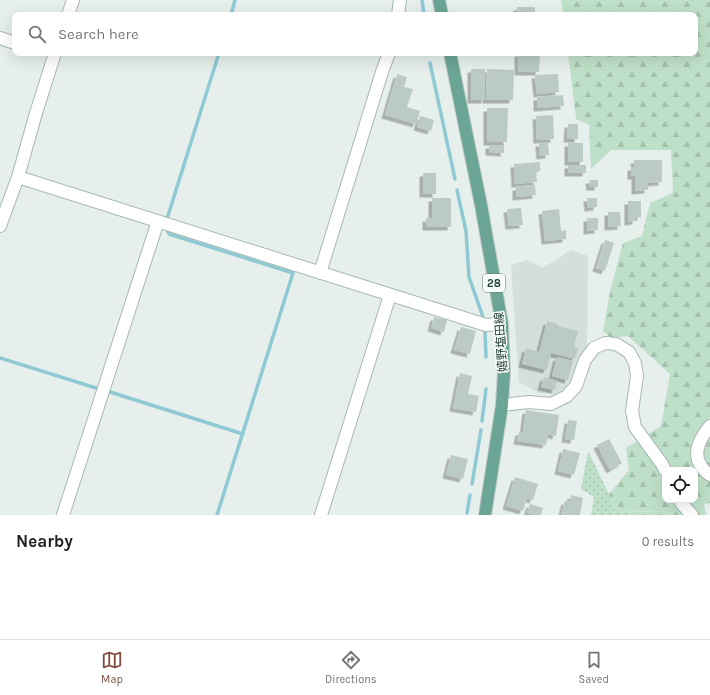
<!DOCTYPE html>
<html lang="en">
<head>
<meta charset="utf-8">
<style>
  body { margin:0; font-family:Karla,"Noto Sans JP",sans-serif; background:#f6f6f6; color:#202124 }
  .controls { position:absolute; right:12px; bottom:12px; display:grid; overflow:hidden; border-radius:8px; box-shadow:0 4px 16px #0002 }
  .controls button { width:36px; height:36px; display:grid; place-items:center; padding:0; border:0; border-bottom:1px solid #e0e0e0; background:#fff; color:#202124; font:20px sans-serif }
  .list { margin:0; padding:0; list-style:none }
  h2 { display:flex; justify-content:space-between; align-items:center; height:52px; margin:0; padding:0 16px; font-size:17px }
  h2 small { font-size:13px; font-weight:400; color:#757577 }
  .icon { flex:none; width:22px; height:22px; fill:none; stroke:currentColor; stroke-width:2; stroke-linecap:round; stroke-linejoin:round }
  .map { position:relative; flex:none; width:710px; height:515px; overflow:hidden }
  .search { position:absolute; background:#fff; box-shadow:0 4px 16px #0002; left:12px; right:12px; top:12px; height:44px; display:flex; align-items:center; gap:10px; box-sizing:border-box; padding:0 14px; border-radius:8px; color:#757577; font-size:15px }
  .sheet { height:124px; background:#fff }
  nav { display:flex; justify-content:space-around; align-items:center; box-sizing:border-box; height:56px; border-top:1px solid #e0e0e0; background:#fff; font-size:11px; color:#757577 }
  nav a { display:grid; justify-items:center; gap:2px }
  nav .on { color:#7f4e3f }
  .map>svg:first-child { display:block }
</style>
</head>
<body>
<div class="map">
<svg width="710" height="515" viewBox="0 0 710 515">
  <defs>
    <pattern id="grass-dots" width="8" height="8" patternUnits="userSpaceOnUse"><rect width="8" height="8" fill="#bfe0c8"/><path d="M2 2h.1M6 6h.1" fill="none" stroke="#a4c1ad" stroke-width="1.8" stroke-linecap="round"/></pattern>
    <pattern id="forest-firs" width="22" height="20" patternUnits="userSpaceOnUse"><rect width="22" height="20" fill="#bfe0c8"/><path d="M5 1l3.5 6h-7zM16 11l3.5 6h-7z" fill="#a4c1ad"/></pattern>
    <pattern id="cemetery-stones" width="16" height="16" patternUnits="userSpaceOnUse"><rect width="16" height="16" fill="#bfe0c8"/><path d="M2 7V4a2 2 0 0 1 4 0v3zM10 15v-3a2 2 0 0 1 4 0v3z" fill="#a4c1ad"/></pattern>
    <filter id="shadow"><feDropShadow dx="-3.5" dy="3.5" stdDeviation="0" flood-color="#0004"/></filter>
  </defs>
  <rect width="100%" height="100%" fill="#e6efeb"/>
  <path fill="#d4dfda" d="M 571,250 L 588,256 L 587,347 L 568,386 L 556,394 L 539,393 L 519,382 L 511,265 L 527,260 L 543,268 Z"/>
  <path fill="url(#grass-dots)" d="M 588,451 L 609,494 L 615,512 L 630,512 L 630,515 L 591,515 L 594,497 L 581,489 Z"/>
  <path fill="url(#forest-firs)" fill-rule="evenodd" d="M 561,0 L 710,0 L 710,503 L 704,504 L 706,515 L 666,515 L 664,511 L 615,512 L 609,494 L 629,470 L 626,448 L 661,426 L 670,374 L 628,336 L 611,338 L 603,331 L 611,287 L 623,243 L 642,236 L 650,203 L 673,193 L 671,150 L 611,150 L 591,169 L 589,125 L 576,119 L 568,53 L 695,53 L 695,15 L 563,15 ZM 665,470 L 695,470 L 695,500 L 665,500 Z"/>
  <path fill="url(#cemetery-stones)" d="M 664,511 L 666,515 L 630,515 L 630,512 Z"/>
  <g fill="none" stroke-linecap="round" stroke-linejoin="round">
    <path stroke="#8ec9d4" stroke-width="3.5" d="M 422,0 L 424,15
      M 231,15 L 235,0
      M 430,63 L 455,179
      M 457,190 L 466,231 L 469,277 L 483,317
      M 166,222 L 219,53
      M 166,228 L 169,234 L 293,273 L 217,515
      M 485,332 L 486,357
      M 0,358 L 96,388
      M 110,392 L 243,434
      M 482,421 L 486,389
      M 472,484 L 481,430
      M 467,513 L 470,495"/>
  </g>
  <path fill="#bbcac4" filter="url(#shadow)" d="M 517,7 L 535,7 L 535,15 L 517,15 Z
    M 518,53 L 540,53 L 539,72 L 518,72 Z
    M 471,69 L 485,69 L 485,100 L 471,100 Z
    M 487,69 L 514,70 L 513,100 L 486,100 Z
    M 397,74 L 407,77 L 404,87 L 413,89 L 407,107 L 420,111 L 416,124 L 385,115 Z
    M 558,74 L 559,92 L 537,94 L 535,75 Z
    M 563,95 L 564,106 L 537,108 L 537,97 Z
    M 487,108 L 508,108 L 507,142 L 487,142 Z
    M 553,115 L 554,139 L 537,140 L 536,116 Z
    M 420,116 L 434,120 L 431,131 L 417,127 Z
    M 568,124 L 578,124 L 578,139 L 567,139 Z
    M 539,143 L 548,143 L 549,155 L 540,156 Z
    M 568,143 L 583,143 L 583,162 L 568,162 Z
    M 489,145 L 504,145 L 504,153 L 489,152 Z
    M 634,160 L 662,160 L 662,182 L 648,183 L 648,190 L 635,191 L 635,176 L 631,176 L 631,167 L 635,167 Z
    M 540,162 L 540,171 L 536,172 L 537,182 L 515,184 L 514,164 Z
    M 568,165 L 586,165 L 586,173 L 568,173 Z
    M 423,173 L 436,173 L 436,194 L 423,194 Z
    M 589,180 L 598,180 L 598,187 L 590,187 Z
    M 535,185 L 536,195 L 516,197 L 516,187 Z
    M 432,198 L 451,198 L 451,227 L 426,227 L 426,218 L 432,219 Z
    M 587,198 L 597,198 L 597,207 L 588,208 Z
    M 628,201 L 641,201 L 641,217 L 636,217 L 636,221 L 628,222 Z
    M 521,208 L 523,225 L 509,226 L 507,209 Z
    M 559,209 L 561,231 L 566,230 L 566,239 L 545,241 L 542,211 Z
    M 608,212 L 620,212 L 621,226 L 608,227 Z
    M 587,218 L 598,218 L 598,230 L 587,231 Z
    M 605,240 L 614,243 L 605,271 L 596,268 Z
    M 434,317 L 447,320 L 444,332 L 431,328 Z
    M 547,321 L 558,324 L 558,326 L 578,331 L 574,347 L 578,348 L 575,359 L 551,353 L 547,370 L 522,364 L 526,348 L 539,352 Z
    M 461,327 L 476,331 L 470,354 L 454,350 Z
    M 557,357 L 573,361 L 568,380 L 552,376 Z
    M 460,373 L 472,376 L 468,394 L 479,396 L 476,412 L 453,408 Z
    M 544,377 L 557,381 L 555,390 L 541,387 Z
    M 526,410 L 559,415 L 556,436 L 548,434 L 546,445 L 517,441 L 519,432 L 523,432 Z
    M 568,420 L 577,421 L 574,440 L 565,439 Z
    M 609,439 L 622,463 L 610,470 L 597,445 Z
    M 563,449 L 580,453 L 574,475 L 558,471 Z
    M 451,455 L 468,459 L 463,479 L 446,475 Z
    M 515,477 L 538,484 L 533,500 L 527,498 L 523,511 L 506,506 Z
    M 571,495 L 583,498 L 580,515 L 561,515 L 565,501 L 570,502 Z
    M 530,504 L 543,508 L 541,515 L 534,515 L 527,513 Z"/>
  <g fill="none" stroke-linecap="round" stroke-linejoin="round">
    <defs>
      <path id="minor" d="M 68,15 L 73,0
        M 398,15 L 400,0
        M 0,38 L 15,43
        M 18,177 L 486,325 L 502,324
        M 0,226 L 18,177 L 36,113 L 55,53
        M 320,273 L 382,72 L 389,53
        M 502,405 L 529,402 L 551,404 L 567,396 L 576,386 L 585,360 L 594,348 L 605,343 L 616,344 L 629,352 L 635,363 L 637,376 L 632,411 L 635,427 L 662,464 L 665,470
        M 710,426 C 701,437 692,453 701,466 C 704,470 706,473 710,475
        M 680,500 L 682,504 L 692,515
        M 63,515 L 158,221
        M 321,515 L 390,295"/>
      <path id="major" d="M 439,0 L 442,15
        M 450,53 L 481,205 L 502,324 L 504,372 L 502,405 L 485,515"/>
    </defs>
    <use href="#minor" stroke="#a8b8b2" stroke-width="14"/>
    <use href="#major" stroke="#c2cac8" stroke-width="14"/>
    <use href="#minor" stroke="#fff" stroke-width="12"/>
    <use href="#major" stroke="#6aa596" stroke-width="12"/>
  </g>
  <g text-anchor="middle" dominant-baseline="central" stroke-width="3" stroke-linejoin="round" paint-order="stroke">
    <rect fill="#f7fbf9" stroke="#637a73" stroke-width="1" x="483" y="274" width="22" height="18" rx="3"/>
    <g font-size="11" font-weight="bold" fill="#24423a">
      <text x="494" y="283">28</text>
    </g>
    <g font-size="12" fill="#24423a" stroke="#f7fbf9">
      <text transform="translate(501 342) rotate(-94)">嬉野塩田線</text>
    </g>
  </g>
</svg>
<div class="controls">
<button><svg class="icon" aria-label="locate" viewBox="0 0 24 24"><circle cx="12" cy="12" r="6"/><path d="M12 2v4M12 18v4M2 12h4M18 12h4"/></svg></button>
</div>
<div class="search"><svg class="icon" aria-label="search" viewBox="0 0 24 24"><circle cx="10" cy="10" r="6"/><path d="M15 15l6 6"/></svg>Search here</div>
</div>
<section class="sheet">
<h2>Nearby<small>0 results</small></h2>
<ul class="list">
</ul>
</section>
<nav>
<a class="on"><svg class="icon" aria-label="map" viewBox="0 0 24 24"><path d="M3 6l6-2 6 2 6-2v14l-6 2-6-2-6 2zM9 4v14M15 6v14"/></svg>Map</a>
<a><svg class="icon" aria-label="directions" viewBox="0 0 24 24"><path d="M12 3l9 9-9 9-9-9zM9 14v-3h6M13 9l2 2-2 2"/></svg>Directions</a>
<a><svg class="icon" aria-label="saved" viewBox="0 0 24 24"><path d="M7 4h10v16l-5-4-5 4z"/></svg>Saved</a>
</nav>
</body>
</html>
